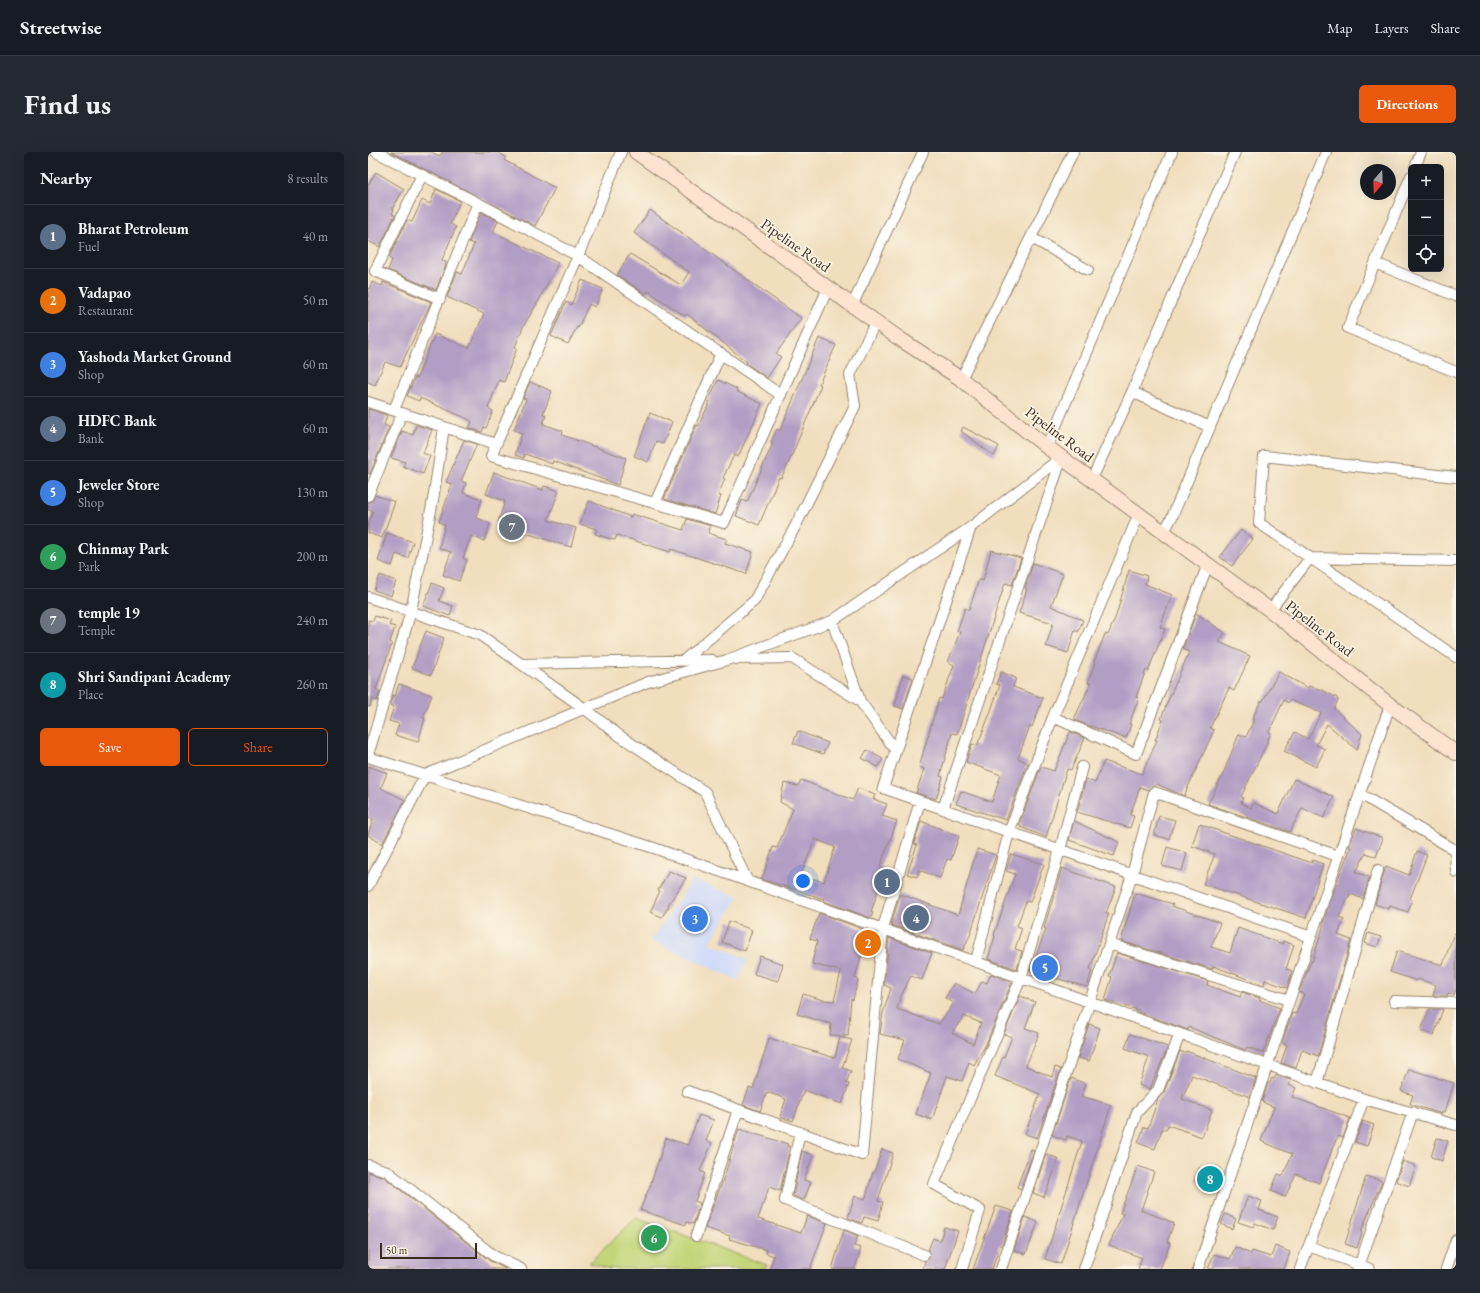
<!DOCTYPE html>
<html lang="en">
<head>
<meta charset="utf-8">
<style>
  body { margin:0; font-family:"EB Garamond",serif; background:#242831; color:#f1f3f6 }
  .controls { position:absolute; right:12px; top:12px; display:grid; overflow:hidden; border-radius:6px; box-shadow:0 4px 16px #0002 }
  .controls button { width:36px; height:36px; display:grid; place-items:center; padding:0; border:0; border-bottom:1px solid #363941; background:#171b24; color:#f1f3f6; font:20px sans-serif }
  .compass { position:absolute; left:992px; top:12px; width:36px; height:36px; border-radius:50%; background:#171b24; box-shadow:0 4px 16px #0002; rotate:199deg }
  .scale { position:absolute; left:12px; bottom:10px; width:97px; box-sizing:border-box; padding-left:4px; border:2px solid #3b2a1e; border-top:0; font-size:11px; line-height:14px; white-space:nowrap; color:#3b2a1e; -webkit-text-stroke:3px #fcf5e5; paint-order:stroke }
  .you { position:absolute; left:435px; top:729px; width:14px; height:14px; margin:-10px; border:3px solid #fff; border-radius:50%; background:#1a73e8; box-shadow:0 0 0 6px #1a73e833 }
  .badge { display:grid; place-items:center; width:26px; height:26px; border-radius:50%; background:#ea580c; color:#fff; font-size:13px; font-weight:700 }
  .pin { position:absolute; translate:-50% -50%; border:2px solid #fff; box-shadow:0 1px 4px #0006 }
  .list { margin:0; padding:0; list-style:none }
  h2 { display:flex; justify-content:space-between; align-items:center; height:52px; margin:0; padding:0 16px; font-size:17px }
  h2 small { font-size:13px; font-weight:400; color:#9ea1a6 }
  .list li { display:grid; grid-template-columns:26px 1fr auto; gap:12px; align-items:center; box-sizing:border-box; height:64px; padding:0 16px; border-top:1px solid #363941 }
  .list b { display:block; font-size:15px; white-space:nowrap }
  .list p { margin:0; font-size:13px; white-space:nowrap; color:#9ea1a6 }
  .list em { font-size:13px; font-style:normal; color:#9ea1a6 }
  .actions { display:flex; gap:8px; padding:12px 16px }
  .actions a { flex:1; padding:9px 0; border:1px solid #ea580c; border-radius:6px; text-align:center; font-size:14px; color:#ea580c }
  .actions .main { background:#ea580c; color:#fff }
  .icon { flex:none; width:22px; height:22px; fill:none; stroke:currentColor; stroke-width:2; stroke-linecap:round; stroke-linejoin:round }
  .map { position:relative; flex:none; width:1088px; height:1117px; overflow:hidden; border-radius:6px }
  header { display:flex; align-items:center; gap:24px; box-sizing:border-box; height:56px; padding:0 20px; background:#171b24; border-bottom:1px solid #363941 }
  header strong { font-size:19px }
  nav { display:flex; gap:22px; margin-inline-start:auto; font-size:14px }
  .intro { display:flex; align-items:center; justify-content:space-between; box-sizing:border-box; height:96px; padding:0 24px }
  h1 { margin:0; font-size:28px }
  .button { padding:10px 18px; border-radius:6px; background:#ea580c; color:#fff; font-size:14px; font-weight:700 }
  main { display:flex; gap:24px; padding:0 24px }
  aside { flex:1; background:#171b24; border-radius:6px; box-shadow:0 4px 16px #0002 }
  .map>svg:first-child { display:block }
</style>
</head>
<body>
<header>
<strong>Streetwise</strong>
<nav><a>Map</a><a>Layers</a><a>Share</a></nav>
</header>
<div class="intro"><h1>Find us</h1><a class="button">Directions</a></div>
<main>
<aside>
<h2>Nearby<small>8 results</small></h2>
<ul class="list">
<li><span class="badge" style="background:#5c6f8a">1</span><div><b>Bharat Petroleum</b><p>Fuel</p></div><em>40 m</em></li>
<li><span class="badge" style="background:#e8710a">2</span><div><b>Vadapao</b><p>Restaurant</p></div><em>50 m</em></li>
<li><span class="badge" style="background:#3f7fe0">3</span><div><b>Yashoda Market Ground</b><p>Shop</p></div><em>60 m</em></li>
<li><span class="badge" style="background:#5c6f8a">4</span><div><b>HDFC Bank</b><p>Bank</p></div><em>60 m</em></li>
<li><span class="badge" style="background:#3f7fe0">5</span><div><b>Jeweler Store</b><p>Shop</p></div><em>130 m</em></li>
<li><span class="badge" style="background:#2e9e5b">6</span><div><b>Chinmay Park</b><p>Park</p></div><em>200 m</em></li>
<li><span class="badge" style="background:#6b7280">7</span><div><b>temple 19</b><p>Temple</p></div><em>240 m</em></li>
<li><span class="badge" style="background:#0f9aa8">8</span><div><b>Shri Sandipani Academy</b><p>Place</p></div><em>260 m</em></li>
</ul>
<div class="actions"><a class="main">Save</a><a>Share</a></div>
</aside>
<div class="map">
<svg width="1088" height="1117" viewBox="0 0 1088 1117">
  <rect width="100%" height="100%" fill="#fcf5e5"/>
  <filter id="ink" filterUnits="userSpaceOnUse"><feTurbulence type="fractalNoise" baseFrequency=".025" numOctaves="2"/><feDisplacementMap in="SourceGraphic" scale="8" xChannelSelector="R" yChannelSelector="G"/><feConvolveMatrix kernelMatrix="1 2 1 2 8 2 1 2 1" color-interpolation-filters="sRGB"/></filter>
  <filter id="wash" filterUnits="userSpaceOnUse"><feTurbulence type="fractalNoise" baseFrequency=".012" numOctaves="4" result="noise"/><feDisplacementMap in="SourceGraphic" scale="16" xChannelSelector="R" yChannelSelector="G"/><feGaussianBlur stdDeviation="0.9" result="paint"/><feColorMatrix in="noise" values="0 0 0 0 0 0 0 0 0 0 0 0 0 0 0 0 0 1.4 0 .05"/><feComposite in="paint" operator="in"/></filter>
  <g filter="url(#wash)">
    <rect width="100%" height="100%" fill="#f0debd"/>
    <path fill="#cedafa" d="M 325,727 L 371,745 L 341,791 L 380,807 L 370,828 L 283,789 Z"/>
    <path fill="#c3d578" stroke="#7f804b" d="M 268,1066 L 399,1113 L 397,1117 L 241,1117 L 221,1111 Z"/>
    <g id="blocks">
      <path fill="#b29dc5" fill-rule="evenodd" d="M 23,0 L 63,0 L 72,4 L 74,0 L 129,0 L 138,5 L 136,8 L 187,36 L 167,74 Z
        M 8,20 L 36,37 L 24,57 L 26,57 L 24,62 L 27,63 L 12,95 L 0,89 L 0,33 Z
        M 68,37 L 92,49 L 82,72 L 88,75 L 74,108 L 78,110 L 77,115 L 68,138 L 20,118 L 24,108 L 21,106 L 39,68 L 44,70 L 54,48 L 62,52 Z
        M 282,58 L 433,166 L 408,202 L 413,205 L 399,226 L 378,211 L 379,210 L 319,162 L 317,164 L 280,139 L 278,142 L 249,123 L 262,102 L 313,133 L 321,120 L 266,81 Z
        M 113,60 L 130,69 L 125,80 L 190,111 L 171,148 L 155,175 L 147,195 L 149,196 L 136,230 L 131,228 L 120,256 L 125,259 L 118,276 L 116,275 L 114,280 L 101,276 L 104,270 L 100,267 L 52,246 L 51,249 L 39,244 L 47,225 L 49,226 L 67,182 L 101,196 L 116,162 L 79,145 L 89,120 L 94,122 L 106,92 L 101,90 Z
        M 214,128 L 235,137 L 227,155 L 221,152 L 210,176 L 209,175 L 200,192 L 183,184 L 198,150 L 203,153 Z
        M 4,130 L 14,134 L 15,130 L 63,150 L 32,215 L 17,210 L 7,233 L 0,230 L 0,140 Z
        M 451,186 L 468,193 L 451,232 L 453,233 L 421,310 L 413,326 L 411,325 L 391,373 L 368,364 L 374,348 L 379,350 L 405,291 L 403,290 L 409,277 L 412,279 Z
        M 350,228 L 369,237 L 368,239 L 394,252 L 370,305 L 366,303 L 355,326 L 357,327 L 350,343 L 353,344 L 347,362 L 296,347 L 329,273 L 330,274 L 342,250 L 340,249 Z
        M 162,230 L 184,239 L 175,262 L 178,263 L 175,272 L 195,279 L 194,283 L 258,306 L 250,333 L 185,309 L 184,312 L 157,302 L 156,306 L 147,303 L 154,281 L 146,278 L 158,247 L 155,246 Z
        M 0,257 L 19,263 L 16,273 L 21,275 L 2,322 L 0,321 Z
        M 282,261 L 304,270 L 295,292 L 288,289 L 280,310 L 266,304 Z
        M 48,273 L 64,278 L 55,301 L 62,304 L 55,322 L 35,314 L 37,310 L 23,306 L 34,279 L 45,283 Z
        M 595,275 L 631,294 L 626,304 L 593,279 Z
        M 96,288 L 109,292 L 93,329 L 98,331 L 95,341 L 114,347 L 108,365 L 122,372 L 116,389 L 103,384 L 95,406 L 99,408 L 91,429 L 75,423 L 83,400 L 71,396 L 77,373 L 71,370 L 84,332 L 78,330 Z
        M 126,320 L 175,338 L 176,334 L 191,339 L 180,368 L 208,376 L 203,395 L 151,379 L 151,377 L 130,370 L 137,349 L 118,342 Z
        M 7,343 L 27,350 L 14,386 L 0,381 L 0,373 L 5,359 L 0,358 L 0,350 L 4,349 Z
        M 221,349 L 263,365 L 264,362 L 315,378 L 319,367 L 343,374 L 340,381 L 359,387 L 357,391 L 385,400 L 378,422 L 303,397 L 302,400 L 249,383 L 247,388 L 227,382 L 229,377 L 212,372 Z
        M 873,378 L 885,387 L 864,414 L 852,405 Z
        M 19,381 L 45,390 L 40,406 L 28,402 L 24,414 L 10,409 Z
        M 623,398 L 653,406 L 644,433 L 637,431 L 589,582 L 584,581 L 572,624 L 575,625 L 568,647 L 548,641 L 556,617 L 551,615 L 571,546 L 574,547 L 586,513 L 580,510 L 592,480 L 589,479 L 597,456 L 601,458 L 611,427 L 615,429 Z
        M 665,411 L 695,422 L 683,454 L 715,468 L 710,480 L 707,478 L 700,501 L 678,494 L 685,471 L 651,461 L 659,437 L 657,436 Z
        M 761,418 L 779,424 L 777,432 L 804,443 L 792,475 L 797,477 L 780,519 L 778,518 L 768,545 L 771,546 L 761,572 L 763,572 L 758,586 L 722,574 L 707,568 L 707,565 L 723,531 L 720,531 L 727,510 L 726,510 L 737,482 L 740,483 L 748,464 Z
        M 12,423 L 28,429 L 23,444 L 6,438 Z
        M 64,431 L 76,436 L 71,449 L 85,454 L 82,464 L 55,454 Z
        M 828,461 L 857,481 L 851,490 L 882,504 L 866,539 L 861,536 L 842,576 L 846,578 L 816,644 L 789,632 L 780,638 L 772,635 L 762,663 L 766,664 L 762,676 L 709,660 L 718,627 L 727,631 L 736,609 L 774,622 L 789,588 L 787,588 L 795,568 L 793,567 L 799,551 L 821,500 L 815,497 Z
        M 7,464 L 23,469 L 21,473 L 27,475 L 22,490 L 24,491 L 8,537 L 12,539 L 9,549 L 4,547 L 2,555 L 0,555 L 0,468 L 5,469 Z
        M 58,479 L 76,486 L 63,523 L 44,516 Z
        M 633,520 L 648,526 L 645,535 L 675,546 L 664,575 L 662,574 L 650,606 L 660,611 L 638,668 L 588,652 L 593,639 L 624,650 L 631,628 L 633,623 L 598,610 L 604,592 L 609,594 L 621,564 L 632,533 L 628,532 Z
        M 911,520 L 940,536 L 941,534 L 954,538 L 969,546 L 970,548 L 966,557 L 994,582 L 989,598 L 959,572 L 948,593 L 957,597 L 948,615 L 916,599 L 927,580 L 940,587 L 953,561 L 922,548 L 920,551 L 916,548 L 901,580 L 903,581 L 896,597 L 873,645 L 875,646 L 873,651 L 883,656 L 886,651 L 910,662 L 926,627 L 966,645 L 956,666 L 934,656 L 922,680 L 840,652 L 855,622 L 871,582 L 878,585 L 886,568 L 884,567 L 893,549 L 894,550 Z
        M 535,523 L 545,526 L 535,557 L 527,554 Z
        M 31,532 L 64,543 L 55,566 L 57,566 L 50,590 L 27,583 L 31,572 L 21,569 L 26,555 L 22,553 L 25,543 L 27,544 Z
        M 430,579 L 460,591 L 455,602 L 425,591 Z
        M 702,580 L 717,586 L 703,618 L 699,617 L 678,685 L 652,675 L 653,673 L 651,673 L 673,615 L 686,619 Z
        M 499,598 L 515,607 L 510,615 L 494,606 Z
        M 0,614 L 19,621 L 13,636 L 37,648 L 14,692 L 0,683 L 5,667 L 0,666 Z
        M 433,628 L 485,648 L 490,636 L 507,643 L 505,647 L 519,652 L 514,664 L 529,669 L 512,715 L 517,717 L 503,760 L 505,760 L 503,766 L 455,749 L 456,747 L 394,727 L 405,695 L 409,696 L 425,657 L 412,650 L 416,631 L 430,634 ZM 447,687 L 467,695 L 456,730 L 433,723 Z
        M 791,664 L 807,668 L 801,687 L 786,683 Z
        M 553,669 L 591,684 L 583,708 L 579,707 L 572,726 L 551,718 L 549,725 L 539,722 L 549,693 L 546,692 Z
        M 706,669 L 751,690 L 746,704 L 701,688 Z
        M 831,672 L 944,711 L 944,708 L 955,712 L 938,766 L 835,732 L 847,702 L 824,694 Z
        M 988,676 L 1015,686 L 1008,705 L 998,701 L 988,720 L 1001,725 L 995,747 L 982,742 L 971,765 L 976,767 L 970,783 L 983,788 L 950,904 L 934,898 L 928,916 L 913,911 L 919,893 L 914,891 L 924,861 L 928,862 L 936,842 L 931,840 L 943,809 L 944,810 L 955,775 L 955,771 L 973,719 L 983,695 L 981,695 Z
        M 799,695 L 819,701 L 814,719 L 794,714 Z
        M 609,697 L 628,703 L 602,783 L 595,798 L 523,773 L 532,742 L 590,763 Z
        M 1049,699 L 1059,703 L 1042,747 L 1044,748 L 1040,760 L 1022,754 L 1021,757 L 1007,752 L 1018,714 L 1041,723 Z
        M 643,702 L 676,712 L 662,750 L 658,749 L 649,774 L 654,776 L 647,797 L 654,799 L 649,817 L 620,807 L 627,784 L 626,783 L 647,722 L 638,719 Z
        M 694,716 L 748,735 L 738,761 L 741,761 L 722,817 L 724,818 L 719,835 L 687,826 L 686,828 L 662,819 L 678,777 L 676,776 Z
        M 301,719 L 318,726 L 300,753 L 301,754 L 294,765 L 282,760 L 292,739 L 290,738 Z
        M 767,741 L 805,752 L 804,754 L 852,771 L 843,795 L 862,801 L 870,776 L 915,792 L 915,789 L 926,793 L 918,817 L 924,819 L 919,836 L 897,828 L 896,833 L 845,814 L 844,817 L 753,789 Z
        M 451,761 L 500,779 L 487,826 L 490,827 L 485,848 L 483,847 L 480,884 L 462,883 L 463,872 L 429,862 L 435,842 L 455,848 L 466,849 L 473,819 L 444,812 L 449,789 L 442,787 Z
        M 361,769 L 384,778 L 377,799 L 354,790 Z
        M 1000,781 L 1013,785 L 1009,795 L 997,791 Z
        M 1086,781 L 1088,782 L 1088,837 L 1086,843 L 1080,841 L 1079,844 L 1065,844 L 1068,833 L 1050,827 L 1049,829 L 1022,820 L 1029,799 L 1075,813 Z
        M 521,786 L 564,801 L 554,828 L 543,824 L 532,846 L 529,857 L 571,872 L 586,851 L 577,846 L 586,831 L 607,842 L 614,829 L 619,831 L 623,822 L 644,830 L 617,894 L 606,913 L 601,910 L 594,929 L 579,924 L 564,968 L 548,962 L 563,921 L 530,907 L 537,888 L 512,882 L 515,861 L 523,836 L 516,833 ZM 596,864 L 613,871 L 605,892 L 584,881 Z
        M 749,801 L 840,829 L 839,833 L 872,845 L 874,840 L 892,846 L 891,848 L 912,856 L 895,901 L 879,895 L 877,898 L 821,875 L 820,878 L 770,860 L 770,858 L 737,848 L 744,825 L 741,824 Z
        M 392,804 L 415,812 L 410,829 L 386,822 Z
        M 652,844 L 667,850 L 657,876 L 671,881 L 658,914 L 684,925 L 687,915 L 693,917 L 669,986 L 657,982 L 672,942 L 627,924 L 635,904 L 636,905 L 644,885 L 636,882 Z
        M 1061,857 L 1075,857 L 1066,883 L 1053,879 Z
        M 721,872 L 732,876 L 721,909 L 710,906 Z
        M 762,882 L 800,895 L 782,937 L 771,933 L 781,905 L 757,896 Z
        M 472,885 L 484,888 L 474,916 L 483,919 L 478,931 L 481,932 L 474,952 L 436,938 L 425,969 L 412,965 L 418,947 L 399,940 L 392,959 L 375,953 L 381,936 L 385,937 L 401,886 L 467,906 Z
        M 812,899 L 817,901 L 818,899 L 888,926 L 882,945 L 824,923 L 814,947 L 844,958 L 834,985 L 800,973 L 798,978 L 794,977 L 787,997 L 770,991 L 776,975 L 780,976 L 790,947 L 796,940 Z
        M 1041,917 L 1086,931 L 1077,960 L 1074,960 L 1074,962 L 1042,952 L 1045,943 L 1033,939 Z
        M 908,923 L 923,928 L 921,933 L 928,936 L 924,945 L 982,966 L 975,986 L 971,984 L 968,988 L 951,1031 L 928,1022 L 917,1045 L 903,1039 L 910,1022 L 915,1024 L 924,1002 L 893,989 L 906,955 L 894,950 L 900,931 L 902,931 L 904,926 L 906,927 Z
        M 703,926 L 718,932 L 713,944 L 743,953 L 693,1112 L 677,1107 L 714,989 L 699,984 L 698,988 L 684,983 Z
        M 331,963 L 346,968 L 338,989 L 344,991 L 332,1019 L 337,1021 L 327,1049 L 332,1051 L 325,1072 L 319,1070 L 318,1073 L 272,1058 L 282,1034 L 298,986 L 320,993 Z
        M 995,969 L 1006,973 L 999,994 L 987,990 Z
        M 371,977 L 420,992 L 419,994 L 422,995 L 412,1039 L 401,1035 L 390,1067 L 433,1081 L 439,1064 L 459,1071 L 442,1117 L 402,1117 L 406,1104 L 398,1101 L 399,1098 L 361,1087 L 362,1084 L 337,1076 L 357,1022 Z
        M 1069,986 L 1080,989 L 1074,1009 L 1063,1005 Z
        M 514,997 L 525,1001 L 510,1049 L 515,1050 L 510,1069 L 496,1065 L 494,1071 L 480,1066 L 487,1044 L 497,1047 L 498,1045 L 505,1020 L 506,1021 Z
        M 663,997 L 666,998 L 653,1037 L 649,1035 Z
        M 434,999 L 445,1003 L 436,1028 L 443,1030 L 436,1048 L 425,1044 Z
        M 678,1002 L 691,1007 L 676,1045 L 665,1041 Z
        M 1035,1009 L 1048,1014 L 1041,1034 L 1028,1029 Z
        M 770,1014 L 786,1020 L 773,1058 L 806,1071 L 799,1090 L 802,1091 L 792,1117 L 770,1117 L 774,1106 L 741,1093 L 755,1062 L 752,1061 Z
        M 831,1016 L 855,1024 L 851,1036 L 829,1029 Z
        M 0,1020 L 16,1025 L 122,1109 L 138,1117 L 0,1117 Z
        M 998,1024 L 1014,1029 L 993,1080 L 994,1081 L 989,1096 L 977,1092 Z
        M 880,1044 L 894,1049 L 891,1058 L 910,1065 L 905,1078 L 887,1071 L 885,1075 L 870,1070 Z
        M 628,1054 L 645,1059 L 634,1093 L 632,1093 L 624,1117 L 605,1117 Z
        M 857,1062 L 868,1067 L 864,1077 L 853,1072 Z
        M 657,1065 L 670,1070 L 658,1102 L 646,1098 Z
        M 576,1075 L 590,1079 L 577,1117 L 555,1117 L 557,1109 L 562,1105 L 560,1098 L 565,1086 L 572,1089 Z
        M 476,1078 L 490,1084 L 486,1094 L 493,1096 L 487,1117 L 464,1117 Z
        M 907,1094 L 922,1100 L 916,1117 L 840,1117 L 846,1102 L 862,1107 L 867,1095 L 883,1102 L 884,1099 L 903,1105 Z"/>
    </g>
  </g>
  <g filter="url(#ink)">
    <use href="#blocks" fill-opacity="0" stroke="#96846e" stroke-width="1"/>
    <g fill="none" stroke-linecap="round" stroke-linejoin="round">
      <defs>
        <path id="minor" d="M 8,0 L 110,51 L 210,104 L 413,243
          M 253,0 L 210,104 L 123,304 L 356,371 L 460,136
          M 1047,15 L 1053,0
          M 54,23 L 7,119 L 72,147
          M 1043,24 L 1007,111 L 1088,144
          M 664,86 L 720,118
          M 1007,111 L 980,176 L 1088,220
          M 484,154 L 555,0
          M 593,227 L 705,0
          M 764,240 L 842,275
          M 0,250 L 128,292
          M 26,258 L 110,51
          M 679,295 L 804,0
          M 1088,325 L 896,304 L 891,371 L 1088,505
          M 724,327 L 764,240 L 867,0
          M 0,344 L 34,261
          M 287,351 L 353,201
          M 603,375 L 515,636 L 943,785
          M 796,380 L 804,365 L 958,0
          M 0,445 L 112,483 L 217,557 L 252,584 L 337,640 L 379,728
          M 902,458 L 942,406 L 1088,409
          M 464,469 L 492,549
          M 368,507 L 424,506 L 492,549 L 528,599
          M 316,508 L 386,449 L 428,373 L 487,254 L 482,223 L 508,169
          M 153,512 L 344,508
          M 685,565 L 771,362
          M 0,603 L 43,459 L 65,348 L 76,275
          M 0,605 L 283,695 L 996,947 L 1088,973
          M 992,642 L 1087,698 L 1088,720
          M 575,657 L 694,305
          M 0,734 L 57,623 L 280,530 L 359,508 L 464,469 L 603,375 L 694,305
          M 741,792 L 921,848
          M 608,809 L 641,680 L 685,565 L 768,602 L 840,412
          M 1026,849 L 1088,851
          M 949,931 L 1010,718
          M 319,939 L 494,1003 L 515,776 L 552,649
          M 432,980 L 417,1048 L 556,1103
          M 0,1013 L 19,1019 L 126,1104 L 153,1117
          M 328,1084 L 370,958
          M 941,1094 L 1002,1117
          M 594,1117 L 612,1058 L 566,1032 L 653,826 L 692,698 L 714,615
          M 633,1117 L 764,723 L 786,640 L 970,704
          M 716,1117 L 769,960 L 790,938 L 812,882
          M 830,1117 L 1022,553
          M 932,1117 L 996,947
          M 990,1117 L 1045,960
          M 1078,1117 L 1088,1088"/>
        <path id="secondary" d="M 268,0 L 529,185 L 593,227 L 679,295 L 902,458 L 1022,553 L 1088,601"/>
      </defs>
      <use href="#minor" stroke="#96846e" stroke-width="12"/>
      <use href="#secondary" stroke="#96846e" stroke-width="16"/>
      <use href="#minor" stroke="#fff" stroke-width="10"/>
      <use href="#secondary" stroke="#fde4d1" stroke-width="14"/>
    </g>
  </g>
  <g text-anchor="middle" dominant-baseline="central" stroke-width="3.5" stroke-linejoin="round" paint-order="stroke">
    <g font-size="15" fill="#3b2a1e" stroke="#fcf5e5">
      <text transform="translate(428 93) rotate(35)">Pipeline Road</text>
      <text transform="translate(692 282) rotate(37)">Pipeline Road</text>
      <text transform="translate(952 476) rotate(38)">Pipeline Road</text>
    </g>
  </g>
</svg>
<div class="controls">
<button>+</button>
<button>−</button>
<button><svg class="icon" aria-label="locate" viewBox="0 0 24 24"><circle cx="12" cy="12" r="6"/><path d="M12 2v4M12 18v4M2 12h4M18 12h4"/></svg></button>
</div>
<svg class="compass" viewBox="-18 -18 36 36"><path d="M0-13l5 13h-10z" fill="#e53935"/><path d="M0 13l5-13h-10z" fill="#9ea1a6"/></svg>
<div class="scale">50 m</div>
<div class="you"></div>
<div class="pin badge" style="left:519px;top:730px;background:#5c6f8a">1</div>
<div class="pin badge" style="left:500px;top:791px;background:#e8710a">2</div>
<div class="pin badge" style="left:327px;top:767px;background:#3f7fe0">3</div>
<div class="pin badge" style="left:548px;top:766px;background:#5c6f8a">4</div>
<div class="pin badge" style="left:677px;top:816px;background:#3f7fe0">5</div>
<div class="pin badge" style="left:286px;top:1086px;background:#2e9e5b">6</div>
<div class="pin badge" style="left:144px;top:375px;background:#6b7280">7</div>
<div class="pin badge" style="left:842px;top:1027px;background:#0f9aa8">8</div>
</div>
</main>
</body>
</html>
